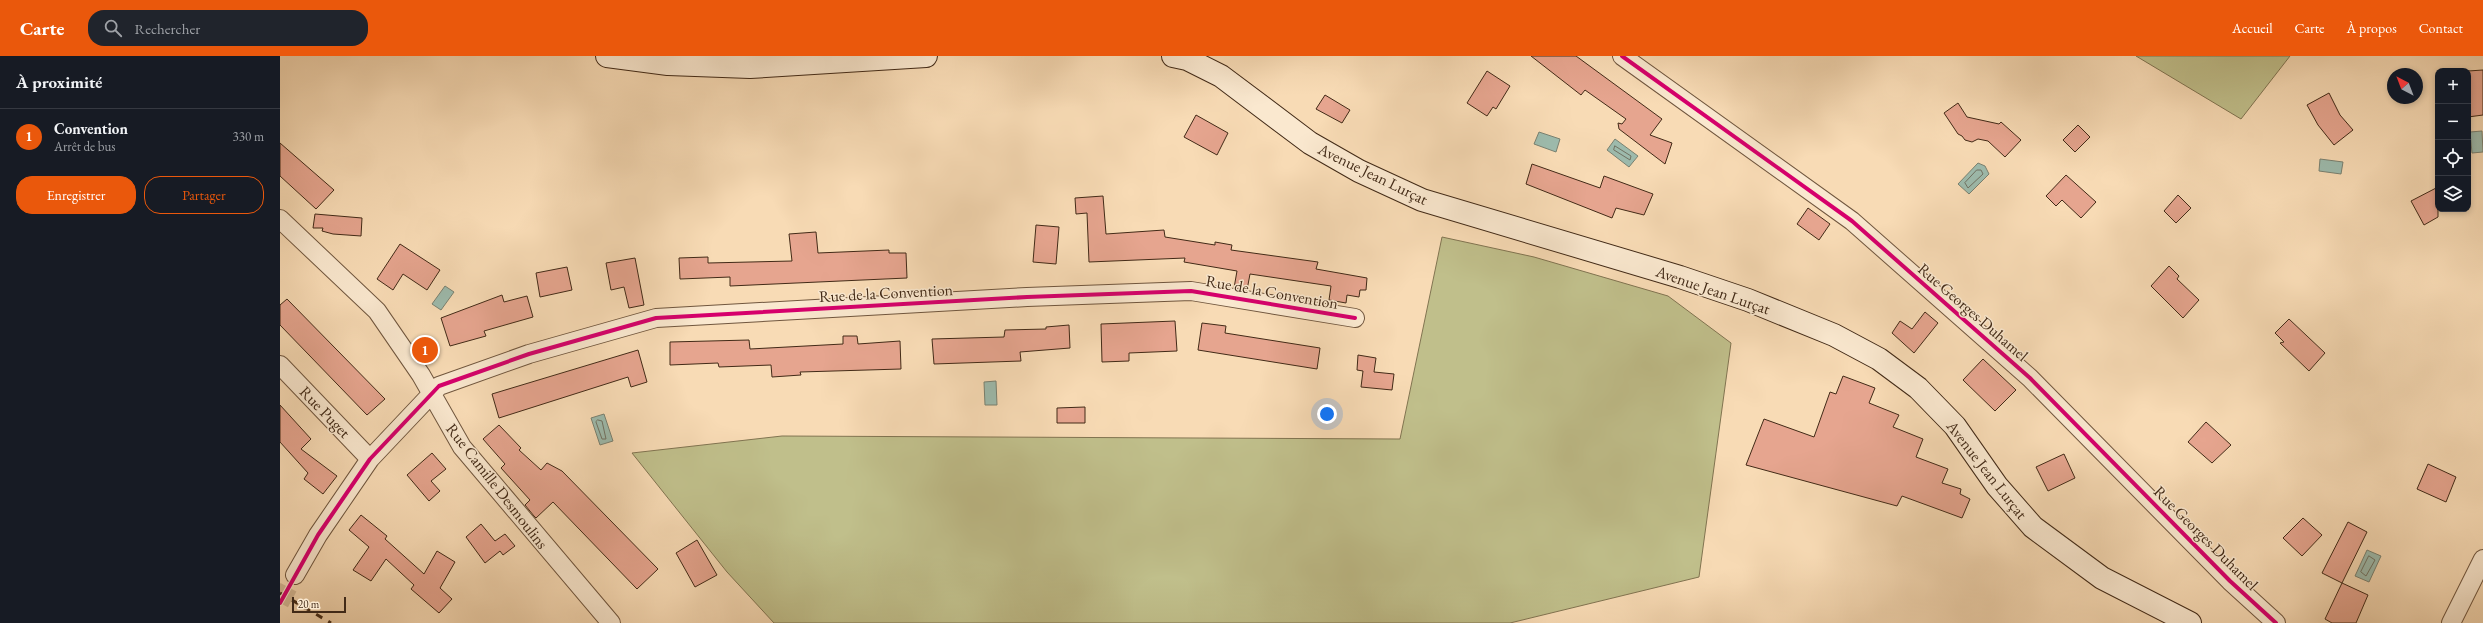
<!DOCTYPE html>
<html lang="fr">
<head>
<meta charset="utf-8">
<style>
  body { margin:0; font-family:"EB Garamond",serif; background:#20242c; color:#f1f3f6 }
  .controls { position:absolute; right:12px; top:12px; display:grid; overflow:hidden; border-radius:8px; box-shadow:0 2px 6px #0003 }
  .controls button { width:36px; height:36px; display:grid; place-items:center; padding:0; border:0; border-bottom:1px solid #363941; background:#171b24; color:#f1f3f6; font:20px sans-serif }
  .compass { position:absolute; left:2107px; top:12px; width:36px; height:36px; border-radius:50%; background:#171b24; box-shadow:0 2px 6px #0003; rotate:318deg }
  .scale { position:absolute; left:12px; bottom:10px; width:54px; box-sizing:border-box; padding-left:4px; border:2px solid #422a17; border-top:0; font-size:11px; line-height:14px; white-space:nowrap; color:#422a17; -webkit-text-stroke:3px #fae8cf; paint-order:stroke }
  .you { position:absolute; left:1047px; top:358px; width:14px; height:14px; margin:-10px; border:3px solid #fff; border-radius:50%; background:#1a73e8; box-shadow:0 0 0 6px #1a73e833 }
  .badge { display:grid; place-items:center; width:26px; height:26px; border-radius:50%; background:#ea580c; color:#fff; font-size:13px; font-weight:700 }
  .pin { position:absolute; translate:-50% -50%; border:2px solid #fff; box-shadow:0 1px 4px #0006 }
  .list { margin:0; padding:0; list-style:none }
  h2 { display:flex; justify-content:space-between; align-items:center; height:52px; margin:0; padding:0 16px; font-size:17px }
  h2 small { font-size:13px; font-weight:400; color:#9ea1a6 }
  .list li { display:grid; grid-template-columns:26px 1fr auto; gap:12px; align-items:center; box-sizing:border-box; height:56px; padding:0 16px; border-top:1px solid #363941 }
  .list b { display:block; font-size:15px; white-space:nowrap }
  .list p { margin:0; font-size:13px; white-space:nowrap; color:#9ea1a6 }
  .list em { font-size:13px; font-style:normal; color:#9ea1a6 }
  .actions { display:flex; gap:8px; padding:12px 16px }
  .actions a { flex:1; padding:9px 0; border:1px solid #ea580c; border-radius:16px; text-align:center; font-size:14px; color:#ea580c }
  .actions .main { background:#ea580c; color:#fff }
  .icon { flex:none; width:22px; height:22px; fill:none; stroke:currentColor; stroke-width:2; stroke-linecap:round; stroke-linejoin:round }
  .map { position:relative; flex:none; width:2203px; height:567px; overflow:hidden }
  header { display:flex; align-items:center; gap:24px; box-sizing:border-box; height:56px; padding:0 20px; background:#ea580c; color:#fff }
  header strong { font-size:19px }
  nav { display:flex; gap:22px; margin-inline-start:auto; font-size:14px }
  .search { width:280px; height:36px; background:#20242c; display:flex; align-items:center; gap:10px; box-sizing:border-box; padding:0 14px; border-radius:16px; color:#9ea1a6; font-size:15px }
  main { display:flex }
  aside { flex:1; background:#171b24 }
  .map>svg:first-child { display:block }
</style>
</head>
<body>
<header>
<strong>Carte</strong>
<div class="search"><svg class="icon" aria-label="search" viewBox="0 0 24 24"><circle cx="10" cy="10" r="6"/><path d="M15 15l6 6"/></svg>Rechercher</div>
<nav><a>Accueil</a><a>Carte</a><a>À propos</a><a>Contact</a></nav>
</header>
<main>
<aside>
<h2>À proximité<small></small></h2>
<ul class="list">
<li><span class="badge">1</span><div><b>Convention</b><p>Arrêt de bus</p></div><em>330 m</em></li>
</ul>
<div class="actions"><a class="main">Enregistrer</a><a>Partager</a></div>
</aside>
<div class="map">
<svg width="2203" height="567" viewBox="0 0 2203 567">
  <rect width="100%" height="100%" fill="#f8dbb5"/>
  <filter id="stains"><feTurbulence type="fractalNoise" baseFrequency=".005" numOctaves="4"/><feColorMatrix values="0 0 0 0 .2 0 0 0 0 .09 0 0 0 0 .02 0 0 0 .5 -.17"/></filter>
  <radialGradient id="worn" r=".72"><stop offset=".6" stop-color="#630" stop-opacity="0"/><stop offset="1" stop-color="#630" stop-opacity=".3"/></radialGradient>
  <path fill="#c0bf8b" stroke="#817451" d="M 1856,0 L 2010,0 L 1961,63 Z
    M 1162,181 L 1254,201 L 1388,240 L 1451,287 L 1419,521 L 1230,567 L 494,567 L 447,516 L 352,397 L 502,380 L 1120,383 Z"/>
  <path fill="#9dbbad" stroke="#798171" d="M 2202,75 L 2203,96 L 2192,97 L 2190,76 Z
    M 1259,76 L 1280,83 L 1276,96 L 1254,88 Z
    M 1335,83 L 1358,100 L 1349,111 L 1327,94 Z
    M 2040,103 L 2063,106 L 2061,118 L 2039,115 Z
    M 1698,107 L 1705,110 L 1709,118 L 1689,138 L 1678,128 Z
    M 165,230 L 174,236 L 161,254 L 152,248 Z
    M 716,325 L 717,349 L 705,349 L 704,326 Z
    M 324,358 L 333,385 L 320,389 L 311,362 Z
    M 2087,494 L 2101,500 L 2089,526 L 2075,520 Z"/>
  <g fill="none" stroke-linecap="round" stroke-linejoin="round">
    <path stroke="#707262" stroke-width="1" d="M 1335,90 L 1351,100 L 1350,104 L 1334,94 Z
      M 1697,114 L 1701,114 L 1703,118 L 1688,132 L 1685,127 Z
      M 318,364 L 322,365 L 326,383 L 322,383 L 316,366 Z
      M 2089,500 L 2095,504 L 2086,520 L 2081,516 Z"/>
  </g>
  <path fill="#e6a58f" stroke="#422a17" d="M 1251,0 L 1296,0 L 1382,63 L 1370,79 L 1392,87 L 1385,108 L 1339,73 L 1338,67 L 1342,68 L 1346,63 L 1305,34 L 1301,39 Z
    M 2203,14 L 2203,59 L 2188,61 L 2188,15 Z
    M 1207,15 L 1230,30 L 1216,53 L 1213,51 L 1207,60 L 1187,47 Z
    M 2049,37 L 2060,59 L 2073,74 L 2054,89 L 2038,69 L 2027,49 Z
    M 1045,39 L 1070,54 L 1062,67 L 1036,53 Z
    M 1678,47 L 1687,61 L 1719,68 L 1721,66 L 1741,84 L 1725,101 L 1708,85 L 1698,83 L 1692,86 L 1685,84 L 1682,80 L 1678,78 L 1664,57 Z
    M 916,59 L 948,77 L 937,99 L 904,81 Z
    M 1798,69 L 1810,81 L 1795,96 L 1783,84 Z
    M 0,87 L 54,134 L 36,153 L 0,120 Z
    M 1252,108 L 1320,132 L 1324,120 L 1373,138 L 1364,159 L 1336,152 L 1332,162 L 1246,128 Z
    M 1786,119 L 1816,146 L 1801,162 L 1782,144 L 1776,150 L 1766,140 Z
    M 2158,131 L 2158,161 L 2144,169 L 2131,145 Z
    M 1898,139 L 1911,152 L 1896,167 L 1884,155 Z
    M 823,140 L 826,178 L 884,174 L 885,181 L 935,189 L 935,186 L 952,189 L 951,194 L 1038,206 L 1036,213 L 1087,222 L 1086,234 L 1080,234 L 1079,241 L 1067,239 L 1066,247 L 1049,244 L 1051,230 L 970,218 L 967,234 L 954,232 L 957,215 L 904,206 L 905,202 L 809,206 L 807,157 L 796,158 L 795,142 Z
    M 1528,152 L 1550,168 L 1539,184 L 1517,168 Z
    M 35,158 L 82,162 L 81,180 L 53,178 L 42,175 L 43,172 L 33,172 Z
    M 756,169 L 779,171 L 776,208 L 753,206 Z
    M 536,176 L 538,197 L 609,194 L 609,197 L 626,197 L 627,222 L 450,230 L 450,221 L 400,223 L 399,202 L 428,201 L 428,207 L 512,205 L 509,178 Z
    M 120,188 L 160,214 L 147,234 L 123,218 L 113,234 L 97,223 Z
    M 355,202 L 364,249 L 349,252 L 344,231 L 331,234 L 326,207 Z
    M 1889,210 L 1899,220 L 1897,223 L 1919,244 L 1903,262 L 1871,230 Z
    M 287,211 L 292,234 L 260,241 L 256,217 Z
    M 222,239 L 224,246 L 247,240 L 253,261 L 204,275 L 206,280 L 170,290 L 161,262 Z
    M 7,243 L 105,343 L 87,359 L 0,269 L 0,249 Z
    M 1645,256 L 1658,267 L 1634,297 L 1612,277 L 1620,265 L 1632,273 Z
    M 2009,263 L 2045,297 L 2029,315 L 2000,287 L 2004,286 L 1995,277 Z
    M 895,265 L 897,295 L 849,297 L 849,305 L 822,306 L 821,268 Z
    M 922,267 L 946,270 L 945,277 L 1040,292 L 1037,313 L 918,294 Z
    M 789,269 L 790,292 L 740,296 L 741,305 L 654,308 L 652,283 L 724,281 L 725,274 L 766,273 L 766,271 Z
    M 563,280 L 577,280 L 578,288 L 620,285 L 621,313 L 520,316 L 521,319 L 492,321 L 491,309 L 439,311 L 438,307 L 390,309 L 390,286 L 469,284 L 470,293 L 563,288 Z
    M 358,294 L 367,326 L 351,331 L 348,321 L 219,362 L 212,338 Z
    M 1078,299 L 1096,302 L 1094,316 L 1114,318 L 1112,334 L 1081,331 L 1083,315 L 1077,314 Z
    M 1703,303 L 1736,334 L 1715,355 L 1683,324 Z
    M 1563,320 L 1595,332 L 1589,347 L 1619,359 L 1613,371 L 1643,383 L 1636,401 L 1668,413 L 1662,427 L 1681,433 L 1680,438 L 1690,443 L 1682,462 L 1622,440 L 1617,450 L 1466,409 L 1484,363 L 1534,381 L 1550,336 L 1556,338 Z
    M 0,349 L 31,383 L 21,393 L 57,420 L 43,438 L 24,423 L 28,417 L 0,386 Z
    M 805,351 L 805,367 L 777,367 L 777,352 Z
    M 1926,366 L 1951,389 L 1932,407 L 1908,386 Z
    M 219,369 L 241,392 L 239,394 L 261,414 L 267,407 L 282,415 L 378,513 L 357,533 L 273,446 L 256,462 L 254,460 L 245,449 L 250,444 L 221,412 L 225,408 L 203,383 Z
    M 152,397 L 166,413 L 151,425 L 160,435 L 149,445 L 127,419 Z
    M 1784,398 L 1795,422 L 1768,435 L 1756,411 Z
    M 2148,408 L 2176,421 L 2166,446 L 2137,433 Z
    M 81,459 L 107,480 L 105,483 L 144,518 L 157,495 L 175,506 L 160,532 L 172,543 L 159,557 L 131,533 L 134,529 L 106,503 L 91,525 L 73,514 L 89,491 L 69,474 Z
    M 2023,462 L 2042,479 L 2022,500 L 2003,482 Z
    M 2068,466 L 2087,476 L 2062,527 L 2042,517 Z
    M 201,468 L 215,485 L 225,478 L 235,490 L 223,499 L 220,495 L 205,507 L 186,481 Z
    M 417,484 L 437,519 L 415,531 L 396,497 Z
    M 2062,527 L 2088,539 L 2076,567 L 2052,567 L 2045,563 Z"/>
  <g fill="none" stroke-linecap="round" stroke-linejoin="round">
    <path stroke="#d4b895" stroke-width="18" stroke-dasharray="18 9" stroke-linecap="butt" d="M 0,547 L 15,519"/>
    <defs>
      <path id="minor" d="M 1342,0 L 1572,165 L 1750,322 L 1950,525 L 1996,567
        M 0,163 L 97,255 L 141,319 L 182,391 L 331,567
        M 0,309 L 90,403
        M 15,519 L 38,479 L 90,403 L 159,330 L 249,298 L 376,262 L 747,241 L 911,235 L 1075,262
        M 2171,567 L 2203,503"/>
      <path id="secondary" d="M 327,0 L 388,8 L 470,11 L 646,0
        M 893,0 L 907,3 L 941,20 L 1030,87 L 1079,115 L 1142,144 L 1400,221 L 1468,244 L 1554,279 L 1599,303 L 1638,332 L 1675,370 L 1717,430 L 1753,471 L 1822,522 L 1910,567"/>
    </defs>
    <use href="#minor" stroke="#70563e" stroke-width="20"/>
    <use href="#secondary" stroke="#422a17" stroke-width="24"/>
    <use href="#minor" stroke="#fae8cf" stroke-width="18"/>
    <use href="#secondary" stroke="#fae8cf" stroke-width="22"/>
    <path stroke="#422a17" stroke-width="3" stroke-dasharray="7 7" stroke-linecap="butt" d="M 0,537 L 51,567"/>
    <defs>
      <path id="cycleway" d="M 1342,0 L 1572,165 L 1750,322 L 1950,525 L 1996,567
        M 0,547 L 38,479 L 90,403 L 159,330 L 249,298 L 376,262 L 747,241 L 911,235 L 1075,262"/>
    </defs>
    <use href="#cycleway" stroke="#fae8cf" stroke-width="6"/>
    <use href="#cycleway" stroke="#d6006c" stroke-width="4"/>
  </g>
  <g text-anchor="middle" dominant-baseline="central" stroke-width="3" stroke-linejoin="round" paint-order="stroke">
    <g font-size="16" fill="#422a17" stroke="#fae8cf">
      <text transform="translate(1093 118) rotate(26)">Avenue Jean Lurçat</text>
      <text transform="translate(1433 234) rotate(19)">Avenue Jean Lurçat</text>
      <text transform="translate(992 236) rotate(10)">Rue de la Convention</text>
      <text transform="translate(606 237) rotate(-3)">Rue de la Convention</text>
      <text transform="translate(1693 256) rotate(41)">Rue Georges Duhamel</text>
      <text transform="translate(45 356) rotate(46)">Rue Puget</text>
      <text transform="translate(1707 414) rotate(52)">Avenue Jean Lurçat</text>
      <text transform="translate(217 430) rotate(52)">Rue Camille Desmoulins</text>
      <text transform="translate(1926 482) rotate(45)">Rue Georges Duhamel</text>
    </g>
  </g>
  <rect width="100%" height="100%" filter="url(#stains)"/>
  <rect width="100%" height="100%" fill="url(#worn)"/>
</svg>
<div class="controls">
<button>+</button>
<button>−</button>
<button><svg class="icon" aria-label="locate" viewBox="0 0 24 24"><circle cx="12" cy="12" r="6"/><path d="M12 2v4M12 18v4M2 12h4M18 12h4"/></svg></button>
<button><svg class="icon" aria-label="layers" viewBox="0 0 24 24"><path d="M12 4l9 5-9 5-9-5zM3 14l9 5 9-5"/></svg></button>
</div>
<svg class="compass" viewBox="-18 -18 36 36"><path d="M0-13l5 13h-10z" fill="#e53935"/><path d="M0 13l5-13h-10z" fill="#9ea1a6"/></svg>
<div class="scale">20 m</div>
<div class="you"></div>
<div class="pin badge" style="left:145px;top:294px">1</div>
</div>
</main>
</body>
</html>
